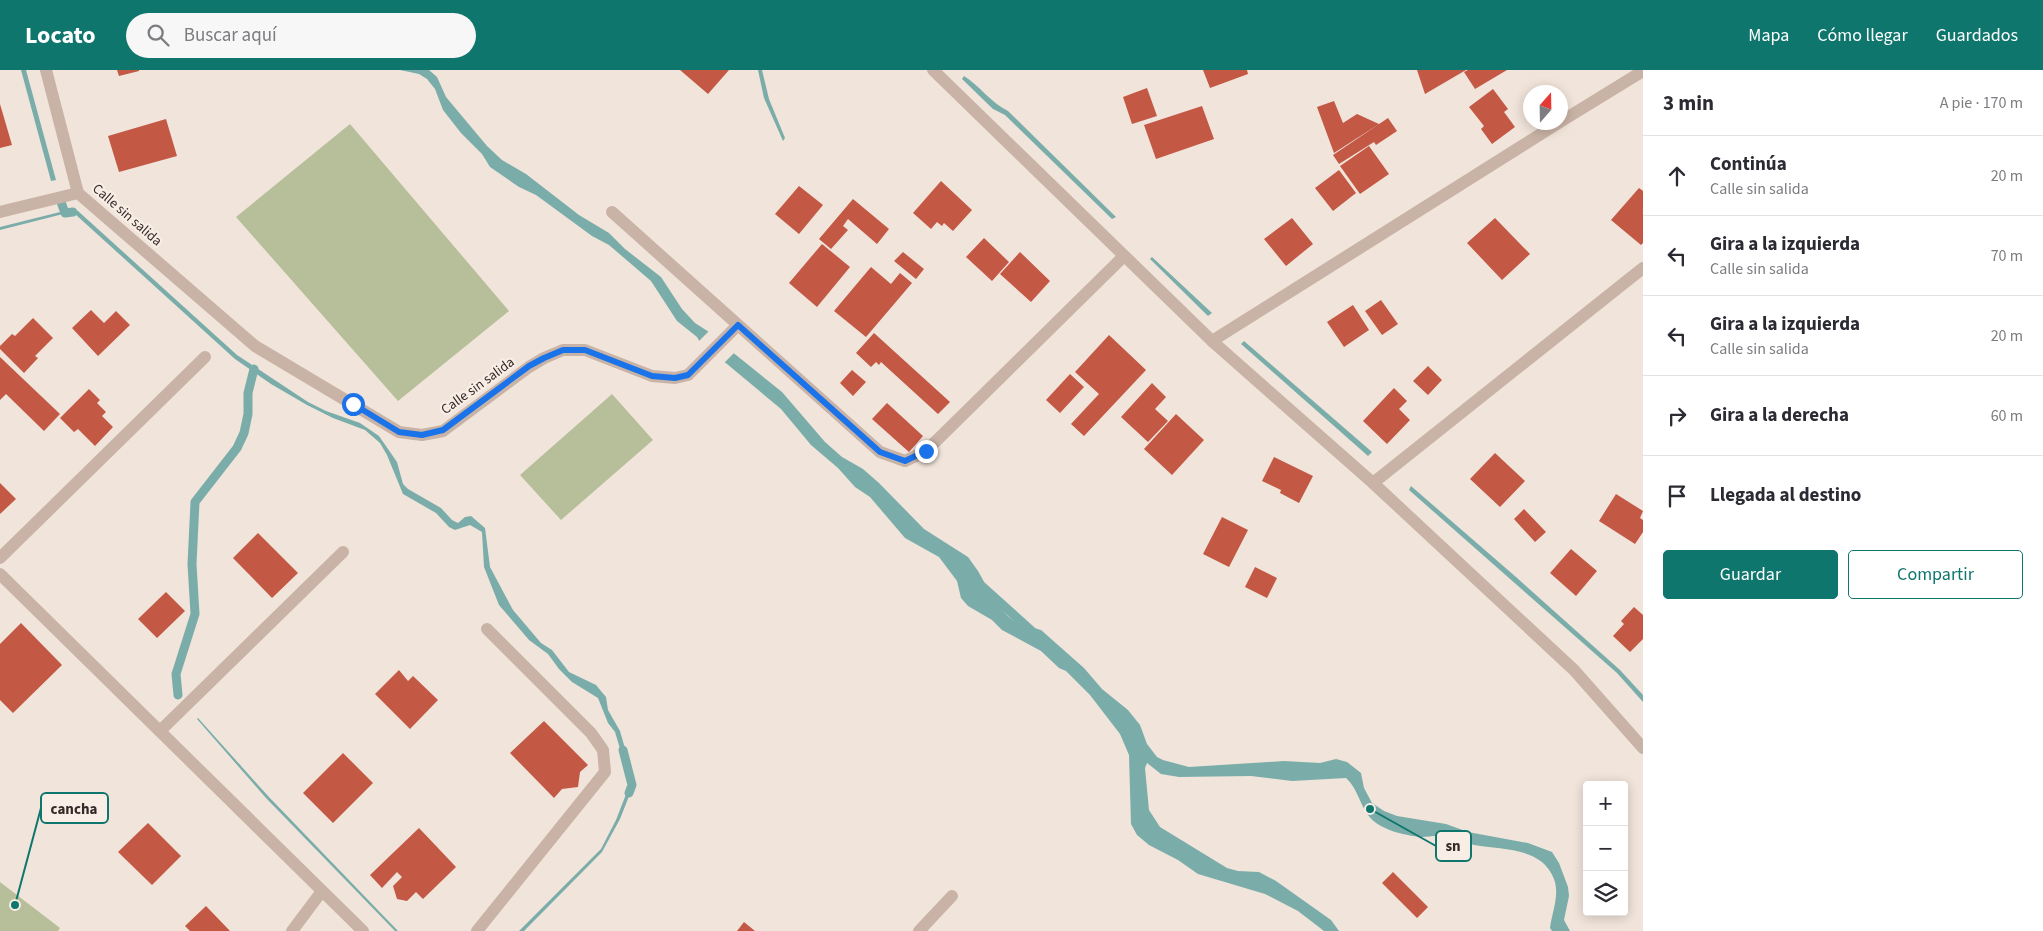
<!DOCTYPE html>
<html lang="es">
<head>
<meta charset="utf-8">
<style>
  body { margin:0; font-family:"Source Sans 3",sans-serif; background:#f7f7f7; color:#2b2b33 }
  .controls { position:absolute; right:15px; bottom:15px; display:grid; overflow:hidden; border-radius:5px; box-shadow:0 2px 12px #0003 }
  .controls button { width:45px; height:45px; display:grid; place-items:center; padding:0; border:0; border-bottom:1px solid #e1e1e2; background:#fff; color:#2b2b33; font:25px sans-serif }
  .compass { position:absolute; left:1523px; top:15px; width:45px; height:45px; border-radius:50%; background:#fff; box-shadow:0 2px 12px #0003; rotate:20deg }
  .stop { position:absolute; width:15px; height:15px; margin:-11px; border:4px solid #1a73e8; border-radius:50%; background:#fff }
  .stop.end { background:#1a73e8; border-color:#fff; box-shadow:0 1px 5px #0008 }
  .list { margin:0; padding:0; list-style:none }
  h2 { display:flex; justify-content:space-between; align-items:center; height:65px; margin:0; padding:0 20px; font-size:21px }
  h2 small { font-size:16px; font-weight:400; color:#7c7c81 }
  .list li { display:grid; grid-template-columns:32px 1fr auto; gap:15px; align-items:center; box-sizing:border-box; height:80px; padding:0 20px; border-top:1px solid #e1e1e2 }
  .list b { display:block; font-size:19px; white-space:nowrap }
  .list p { margin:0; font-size:16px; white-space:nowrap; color:#7c7c81 }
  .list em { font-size:16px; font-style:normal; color:#7c7c81 }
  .actions { display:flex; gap:10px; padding:15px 20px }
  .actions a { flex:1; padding:11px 0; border:1px solid #0f766e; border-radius:5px; text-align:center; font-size:18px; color:#0f766e }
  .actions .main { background:#0f766e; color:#fff }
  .icon { flex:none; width:28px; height:28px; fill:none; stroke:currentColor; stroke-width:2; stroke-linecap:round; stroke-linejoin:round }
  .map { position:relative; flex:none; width:1643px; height:861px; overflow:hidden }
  header { display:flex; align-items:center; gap:30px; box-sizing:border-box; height:70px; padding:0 25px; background:#0f766e; color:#fff }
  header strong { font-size:24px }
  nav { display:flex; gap:28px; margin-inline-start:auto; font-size:18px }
  .search { width:350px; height:45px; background:#f7f7f7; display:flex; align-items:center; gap:12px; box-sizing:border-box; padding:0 18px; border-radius:28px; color:#7c7c81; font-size:19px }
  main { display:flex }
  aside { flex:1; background:#fff }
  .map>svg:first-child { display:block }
</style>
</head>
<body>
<header>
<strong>Locato</strong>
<div class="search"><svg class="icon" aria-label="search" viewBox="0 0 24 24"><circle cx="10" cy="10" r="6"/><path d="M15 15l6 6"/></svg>Buscar aquí</div>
<nav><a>Mapa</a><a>Cómo llegar</a><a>Guardados</a></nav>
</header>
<main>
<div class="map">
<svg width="1643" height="861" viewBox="0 0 1643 861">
  <rect width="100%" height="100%" fill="#f1e4da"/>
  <path fill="#b7bf9a" d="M 350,54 L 509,241 L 398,331 L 236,147 Z
    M 612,324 L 653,370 L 561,450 L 520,405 Z
    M 0,812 L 60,858 L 58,861 L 0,861 Z"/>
  <path fill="#7aadaa" d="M 21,0 L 26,0 L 56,110 L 51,111 Z
    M 400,0 L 429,0 L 437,7 L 446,27 L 487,76 L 502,90 L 526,104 L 579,145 L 609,163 L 625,179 L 661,207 L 682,239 L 695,253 L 709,262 L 702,276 L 697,267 L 677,251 L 651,211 L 609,175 L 592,166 L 536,125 L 519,117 L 490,97 L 482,84 L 461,63 L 443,40 L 435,19 L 427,9 L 419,4 Z
    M 758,0 L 762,0 L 769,29 L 785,68 L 783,71 L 764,28 Z
    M 964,6 C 980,16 990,32 1008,41 L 1116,147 L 1112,149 L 1005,45 L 993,39 L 962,9 Z
    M 68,140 L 78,141 L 237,285 L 308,332 L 326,341 L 360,353 L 379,366 L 397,392 L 403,414 L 408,419 L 441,438 L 452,450 L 458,453 L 465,447 L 471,446 L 485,458 L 490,497 L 513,540 L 541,573 L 552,580 L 569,602 L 596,615 L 606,627 L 608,640 L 620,661 L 628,689 L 624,692 L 615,662 L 608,653 L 598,628 L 572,612 L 559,599 L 548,584 L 529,570 L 499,535 L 484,497 L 482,462 L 470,455 L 455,460 L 449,457 L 436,443 L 403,424 L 387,385 L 380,373 L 365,360 L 333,348 L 307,335 L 271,314 L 235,289 L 75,144 L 63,144 L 0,160 L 0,157 Z
    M 1152,187 L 1212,243 L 1208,246 L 1150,189 Z
    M 1244,271 L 1372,382 L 1368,386 L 1241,274 Z
    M 731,281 L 782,322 L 825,372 L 842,387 L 863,399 L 879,413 L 924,459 L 968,487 L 978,501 L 996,533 L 1008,546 L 1017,553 L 1041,560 L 1084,598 L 1102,619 L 1128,640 L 1140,655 L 1147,674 L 1157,687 L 1163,690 L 1189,697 L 1284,691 L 1320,693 L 1336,689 L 1347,692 L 1361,703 L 1364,718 L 1372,733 L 1384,741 L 1397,746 L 1446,754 L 1468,762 L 1528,773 L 1552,782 L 1559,793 L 1568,817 L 1569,826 L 1564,850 L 1570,861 L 1552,861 L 1550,858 C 1552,842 1560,825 1554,809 C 1542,777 1503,780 1474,775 C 1463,772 1452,767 1441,766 C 1435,765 1428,767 1422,767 C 1410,766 1395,763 1385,758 C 1359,747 1363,724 1346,708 L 1292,711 L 1251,706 L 1179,707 L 1161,704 L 1147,693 L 1145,698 L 1149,740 L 1160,757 L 1227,798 L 1238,801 L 1259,802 L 1276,811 L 1331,850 L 1339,861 L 1324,861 L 1298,841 L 1265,824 L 1198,804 L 1178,790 L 1149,775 L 1137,765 L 1131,754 L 1129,685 L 1120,664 L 1090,625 L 1066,601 L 1059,598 L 1041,581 L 1002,560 L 992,550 L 968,536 L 961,528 L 957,511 L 939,487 L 905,468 L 870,427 L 855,417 L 838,398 L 811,375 L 781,339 L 721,289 Z
    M 1411,416 L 1516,507 L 1620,600 L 1643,625 L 1643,632 L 1617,603 L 1409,420 Z
    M 198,648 L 268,726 L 398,861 L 395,861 L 266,728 L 197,649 Z
    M 635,711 L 620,749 L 602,782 L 524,861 L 519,861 L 601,779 L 616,750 L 630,714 Z"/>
  <path fill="#f1e4da" d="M 710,260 L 715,267 L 701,278 L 697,273 Z
    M 730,278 L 736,281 L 723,294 L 719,288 Z"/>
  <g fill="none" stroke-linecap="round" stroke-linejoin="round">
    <path stroke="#7aadaa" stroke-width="9" d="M 61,132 L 65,143 L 73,142
      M 983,517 L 1033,562
      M 178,625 L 176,604 L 195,544 L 192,494 L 195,432 L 237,378 L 244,363 L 248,344 L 248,323 L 254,299
      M 623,680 L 632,715 L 629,723"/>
  </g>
  <path fill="#c35845" d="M 117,0 L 139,0 L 139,1 L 119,6 Z
    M 680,0 L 729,0 L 708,24 Z
    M 1203,0 L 1247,0 L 1248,4 L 1210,18 Z
    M 1417,0 L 1466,0 L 1425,24 Z
    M 1468,0 L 1507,0 L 1475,19 L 1464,2 Z
    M 1147,18 L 1157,46 L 1132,54 L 1123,27 Z
    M 1493,19 L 1508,39 L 1504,42 L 1515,57 L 1492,74 L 1481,59 L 1484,56 L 1469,37 Z
    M 1334,31 L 1343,53 L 1357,44 L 1379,54 L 1334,83 L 1317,37 Z
    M 0,34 L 12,75 L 0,78 Z
    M 1202,36 L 1214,69 L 1156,89 L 1144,55 Z
    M 1388,48 L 1397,61 L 1376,75 L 1374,72 L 1339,94 L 1333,85 Z
    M 166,49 L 177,86 L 119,102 L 108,66 Z
    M 1369,76 L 1389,104 L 1360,124 L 1340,96 Z
    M 1339,100 L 1356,123 L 1333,141 L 1315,118 Z
    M 941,111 L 972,140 L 953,161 L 944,153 L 942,156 L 937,152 L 931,159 L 913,143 Z
    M 799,116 L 823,135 L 799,164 L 775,144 Z
    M 1639,118 L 1643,121 L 1643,173 L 1641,175 L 1611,150 Z
    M 853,129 L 889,159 L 877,174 L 848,149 L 843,156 L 848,160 L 831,179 L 819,169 Z
    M 1292,148 L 1313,174 L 1286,196 L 1264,169 Z
    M 1495,148 L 1530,184 L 1502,210 L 1467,173 Z
    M 984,168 L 1009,192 L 992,211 L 966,187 Z
    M 822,174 L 850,197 L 817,237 L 789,213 Z
    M 903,182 L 924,199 L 916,209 L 894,191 Z
    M 1020,182 L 1050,211 L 1031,232 L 1000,204 Z
    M 871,197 L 891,214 L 900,203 L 912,213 L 866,267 L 834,241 Z
    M 1381,230 L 1398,254 L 1382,265 L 1365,241 Z
    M 1353,235 L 1369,260 L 1344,277 L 1327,252 Z
    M 91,240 L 104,253 L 116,241 L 130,255 L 98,286 L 72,258 Z
    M 33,248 L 53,268 L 35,286 L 38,288 L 24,303 L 0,279 L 0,276 L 12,264 L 15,266 Z
    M 874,263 L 950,332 L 938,344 L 881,292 L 879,295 L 876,292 L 871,297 L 856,283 Z
    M 1109,265 L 1146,300 L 1084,366 L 1071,354 L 1099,324 L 1075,302 Z
    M 0,287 L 60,344 L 44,361 L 6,324 L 0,330 Z
    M 1428,296 L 1442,310 L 1428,325 L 1413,311 Z
    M 852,300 L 866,312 L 853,326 L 840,313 Z
    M 1070,304 L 1084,317 L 1060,343 L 1046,330 Z
    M 1152,313 L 1166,327 L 1155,339 L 1168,351 L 1148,372 L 1121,347 Z
    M 1394,318 L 1407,331 L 1399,339 L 1410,350 L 1387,374 L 1363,351 Z
    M 89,319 L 100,330 L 97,333 L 106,342 L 102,346 L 113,357 L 95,376 L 78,359 L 74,362 L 60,348 Z
    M 887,333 L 923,366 L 909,382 L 872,349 Z
    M 1176,344 L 1204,370 L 1172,405 L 1144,379 Z
    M 1495,383 L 1525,411 L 1500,437 L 1470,409 Z
    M 1274,387 L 1313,406 L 1299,433 L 1280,423 L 1281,420 L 1262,411 Z
    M 0,413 L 16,429 L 0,444 Z
    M 1616,424 L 1643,441 L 1640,448 L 1643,450 L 1643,462 L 1635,474 L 1599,451 Z
    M 1524,439 L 1546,462 L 1535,472 L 1514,449 Z
    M 1222,447 L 1248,460 L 1229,497 L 1203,484 Z
    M 258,463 L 298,503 L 272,528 L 233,488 Z
    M 1571,479 L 1597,501 L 1576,526 L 1550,503 Z
    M 1255,497 L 1277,508 L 1267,528 L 1245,517 Z
    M 166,522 L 185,541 L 157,568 L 138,549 Z
    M 1634,537 L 1643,545 L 1643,569 L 1630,582 L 1613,566 L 1624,554 L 1621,551 Z
    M 21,553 L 62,595 L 13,643 L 0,630 L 0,574 Z
    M 399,600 L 408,611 L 413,606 L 438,630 L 410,659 L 375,624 Z
    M 544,651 L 588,695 L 580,702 L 578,717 L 562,719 L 554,728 L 510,683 Z
    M 343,683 L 373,713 L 333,753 L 303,723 Z
    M 148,753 L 181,786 L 152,815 L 118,782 Z
    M 419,758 L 456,797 L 423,829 L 416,822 L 407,831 L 397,829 L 393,816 L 402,807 L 397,802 L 382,818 L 370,805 Z
    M 1393,802 L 1428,837 L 1417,848 L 1382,813 Z
    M 206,836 L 230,861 L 190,861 L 185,856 Z
    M 744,852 L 755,861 L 737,861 Z"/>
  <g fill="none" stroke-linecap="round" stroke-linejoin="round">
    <path stroke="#c9b3a6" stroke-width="12" d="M 46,0 L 78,123 L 255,276 L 399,362 L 422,365 L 443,361 L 529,297 L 544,288 L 563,280 L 585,280 L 652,306 L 675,308 L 688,305 L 738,255
      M 1560,52 L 1643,1
      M 612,142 L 880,382 L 905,391 L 926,381 L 1124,186
      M 1212,271 L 1560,52
      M 1373,413 L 1643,198
      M 0,488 L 205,287
      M 160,661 L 343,482
      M 477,861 L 605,702 L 603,680 L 591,663 L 487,559
      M 919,861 L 952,826"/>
    <path stroke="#c9b3a6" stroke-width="12" d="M 933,0 L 1212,271 L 1373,413 L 1574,600 L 1643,678
      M 0,142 L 78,123
      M 0,504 L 363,861
      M 292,861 L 322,821"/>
  </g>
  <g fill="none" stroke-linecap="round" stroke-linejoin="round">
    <path stroke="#1a73e8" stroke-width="6" d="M 353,334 L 399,362 L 422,365 L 443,360 L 529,296 L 544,288 L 563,280 L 585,280 L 652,306 L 675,308 L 688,305 L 738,255 L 880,382 L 905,391 L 926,381"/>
  </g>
  <g text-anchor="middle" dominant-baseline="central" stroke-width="4.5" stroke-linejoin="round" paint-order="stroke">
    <g font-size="14" fill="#352a27" stroke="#f9eee6">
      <text transform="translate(127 145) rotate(41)">Calle sin salida</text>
      <text transform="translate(478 316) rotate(-36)">Calle sin salida</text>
    </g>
  </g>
  <path fill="none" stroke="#0f766e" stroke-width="2" d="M15 835L41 738M1370 739L1436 776"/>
  <g fill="#0f766e" stroke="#f9eee6" stroke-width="2">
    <circle cx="15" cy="835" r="5"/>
    <circle cx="1370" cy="739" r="5"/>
  </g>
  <g fill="#f9eee6" stroke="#0f766e" stroke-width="2">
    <rect x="41" y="723" width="67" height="30" rx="5"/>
    <rect x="1436" y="761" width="35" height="30" rx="5"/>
  </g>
  <g font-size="15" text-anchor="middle" font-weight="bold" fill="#352a27">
    <text x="74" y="744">cancha</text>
    <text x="1453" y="781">sn</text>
  </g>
</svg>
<div class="controls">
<button>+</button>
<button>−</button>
<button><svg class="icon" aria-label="layers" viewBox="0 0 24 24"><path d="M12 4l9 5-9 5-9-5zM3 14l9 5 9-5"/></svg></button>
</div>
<svg class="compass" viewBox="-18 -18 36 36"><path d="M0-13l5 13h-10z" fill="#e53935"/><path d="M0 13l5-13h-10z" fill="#7c7c81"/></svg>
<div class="stop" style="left:353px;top:334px"></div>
<div class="stop end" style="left:926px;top:381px"></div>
</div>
<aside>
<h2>3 min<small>A pie · 170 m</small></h2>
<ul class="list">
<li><svg class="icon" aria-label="ahead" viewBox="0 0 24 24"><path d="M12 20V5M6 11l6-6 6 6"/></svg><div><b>Continúa</b><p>Calle sin salida</p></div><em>20 m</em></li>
<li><svg class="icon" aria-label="left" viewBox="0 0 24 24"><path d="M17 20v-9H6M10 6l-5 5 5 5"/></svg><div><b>Gira a la izquierda</b><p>Calle sin salida</p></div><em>70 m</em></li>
<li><svg class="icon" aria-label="left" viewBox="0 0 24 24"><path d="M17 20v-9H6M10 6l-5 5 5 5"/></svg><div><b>Gira a la izquierda</b><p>Calle sin salida</p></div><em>20 m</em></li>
<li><svg class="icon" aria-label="right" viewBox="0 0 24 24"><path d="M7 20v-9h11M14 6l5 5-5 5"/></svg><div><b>Gira a la derecha</b></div><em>60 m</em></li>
<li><svg class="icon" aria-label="arrive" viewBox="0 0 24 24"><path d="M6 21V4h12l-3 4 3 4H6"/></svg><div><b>Llegada al destino</b></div></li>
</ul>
<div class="actions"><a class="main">Guardar</a><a>Compartir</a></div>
</aside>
</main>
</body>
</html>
